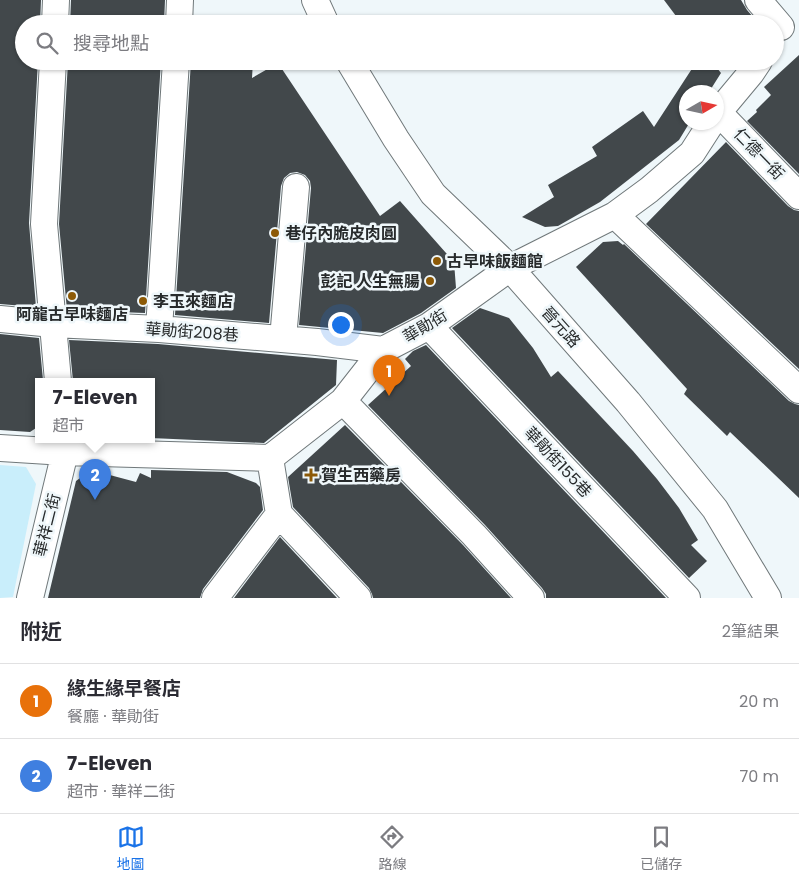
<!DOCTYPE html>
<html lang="zh-TW">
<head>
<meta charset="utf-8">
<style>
  body { margin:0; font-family:Poppins,"Noto Sans TC",sans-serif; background:#f2f2f3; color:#2b2b33 }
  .compass { position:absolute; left:679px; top:85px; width:45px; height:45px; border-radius:50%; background:#fff; box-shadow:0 1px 4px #0004; rotate:81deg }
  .you { position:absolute; left:340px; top:324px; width:18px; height:18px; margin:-12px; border:4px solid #fff; border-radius:50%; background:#1a73e8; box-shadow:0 0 0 8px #1a73e833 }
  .badge { display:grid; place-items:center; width:32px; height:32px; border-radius:50%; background:#1a73e8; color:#fff; font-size:16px; font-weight:700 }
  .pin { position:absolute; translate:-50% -41px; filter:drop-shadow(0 1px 2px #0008) }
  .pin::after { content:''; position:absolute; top:26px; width:18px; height:15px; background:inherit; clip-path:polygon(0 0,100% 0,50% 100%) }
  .popup { position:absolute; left:35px; top:378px; width:120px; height:65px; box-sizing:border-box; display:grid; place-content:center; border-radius:0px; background:#fff; filter:drop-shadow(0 1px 4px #0005); font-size:16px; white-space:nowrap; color:#7c7c81 }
  .popup b { font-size:19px; color:#2b2b33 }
  .popup::after { content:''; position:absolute; left:50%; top:100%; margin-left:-10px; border:10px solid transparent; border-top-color:#fff }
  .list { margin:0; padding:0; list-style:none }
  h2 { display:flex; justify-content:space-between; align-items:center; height:65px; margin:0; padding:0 20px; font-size:21px }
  h2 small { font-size:16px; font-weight:400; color:#7c7c81 }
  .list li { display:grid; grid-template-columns:32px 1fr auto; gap:15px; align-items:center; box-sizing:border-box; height:75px; padding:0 20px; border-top:1px solid #e1e1e2 }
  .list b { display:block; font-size:19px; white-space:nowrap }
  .list p { margin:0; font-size:16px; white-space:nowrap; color:#7c7c81 }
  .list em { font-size:16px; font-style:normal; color:#7c7c81 }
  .icon { flex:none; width:28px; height:28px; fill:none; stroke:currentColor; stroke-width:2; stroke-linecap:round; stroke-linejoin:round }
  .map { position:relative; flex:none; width:799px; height:598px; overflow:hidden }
  .search { position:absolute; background:#fff; box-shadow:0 1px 4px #0004; left:15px; right:15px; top:15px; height:55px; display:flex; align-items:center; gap:12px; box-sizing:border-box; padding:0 18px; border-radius:28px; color:#7c7c81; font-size:19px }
  .sheet { height:215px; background:#fff }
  nav { display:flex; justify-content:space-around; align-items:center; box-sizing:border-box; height:70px; border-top:1px solid #e1e1e2; background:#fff; font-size:14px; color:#7c7c81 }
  nav a { display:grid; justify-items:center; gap:2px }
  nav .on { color:#1a73e8 }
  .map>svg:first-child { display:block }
</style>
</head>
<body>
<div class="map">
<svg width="799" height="598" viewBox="0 0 799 598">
  <rect width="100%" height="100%" fill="#eff7fa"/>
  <path fill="#c9eefb" d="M 0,465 L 26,467 L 36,484 L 13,597 L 0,598 Z"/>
  <path fill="#42484b" d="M 0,0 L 41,0 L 40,24 L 24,24 L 24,61 L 38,61 L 29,223 L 36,307 L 0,304 Z
    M 71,0 L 165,0 L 164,24 L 70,24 Z
    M 664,0 L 741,0 L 747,10 L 759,24 L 682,24 Z
    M 799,55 L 799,174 L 747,121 L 757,112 L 756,110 L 771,95 L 764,87 Z
    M 68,61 L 161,61 L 145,313 L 67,310 L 59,224 Z
    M 191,61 L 253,61 L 252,78 L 278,63 L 380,216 L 400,201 L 454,262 L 456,288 L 421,313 L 383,333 L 299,325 L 311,188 L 310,181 L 305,175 L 297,172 L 290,173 L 284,178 L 281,186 L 269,323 L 175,315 Z
    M 697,61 L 725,61 L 717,68 L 721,73 L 709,92 L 686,92 L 686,122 L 690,122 L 679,140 L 600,202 L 558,226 L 545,227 L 522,217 L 554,197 L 548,185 L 597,156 L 592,147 L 643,111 L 654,127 Z
    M 726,142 L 788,206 L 794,210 L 799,211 L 799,369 L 646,224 Z
    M 618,241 L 623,245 L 624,244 L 789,401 L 795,404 L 799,405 L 799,498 L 730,432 L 727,436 L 684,394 L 687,389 L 576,267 L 603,242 Z
    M 480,308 L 509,318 L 533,348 L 551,377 L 558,371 L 633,451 L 657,479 L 679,508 L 698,540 L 691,545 L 707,561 L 689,578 L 452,328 Z
    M 0,334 L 39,338 L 43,380 L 39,380 L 39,426 L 30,432 L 0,430 Z
    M 69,340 L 158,344 L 337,360 L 336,385 L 264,443 L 151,438 L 151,381 L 73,381 Z
    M 426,345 L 666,598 L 546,598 L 546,594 L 542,588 L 485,525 L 368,405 L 411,366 L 405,359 L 413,351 Z
    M 345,425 L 463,545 L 511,598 L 373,598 L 372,594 L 369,588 L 293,507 L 288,477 Z
    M 91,470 L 136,482 L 140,473 L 151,478 L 151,470 L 227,472 L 256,483 L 260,487 L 263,510 L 203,589 L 200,598 L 48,598 L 76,481 Z
    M 280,537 L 337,598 L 234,598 Z"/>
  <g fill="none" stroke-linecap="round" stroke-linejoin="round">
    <defs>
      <path id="minor" d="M 315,0 L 326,24
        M 758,0 L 781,27
        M 55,24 L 56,0
        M 179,24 L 180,0
        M 53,61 L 44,224 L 58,381
        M 349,61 L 396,139 L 433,194 L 510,268 L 628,402 L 715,509 L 768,598
        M 718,112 L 799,196
        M 716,115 L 751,73 L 759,61
        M 615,215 L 799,390
        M 0,319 L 53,324 L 159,329 L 317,342 L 383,350
        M 429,326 L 687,598
        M 159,329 L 176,61
        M 283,339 L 296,187
        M 343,401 L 474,535 L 531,598
        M 0,448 L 65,452 L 270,458 L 343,401 L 383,350 L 429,326 L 510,268 L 615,215 L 649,190 L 692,153 L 712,122
        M 279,514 L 358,598
        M 30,598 L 65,452 L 64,439
        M 215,598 L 279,514 L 270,458"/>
    </defs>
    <use href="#minor" stroke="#70787a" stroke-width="28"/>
    <use href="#minor" stroke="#fff" stroke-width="26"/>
  </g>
  <g fill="#8d5a07" stroke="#eff7fa" stroke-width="2">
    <circle cx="275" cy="233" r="5"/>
    <circle cx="437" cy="261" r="5"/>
    <circle cx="430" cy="281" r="5"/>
    <circle cx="72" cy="296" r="5"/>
    <circle cx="143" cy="301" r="5"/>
    <path d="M308.5 467.5h5v5h5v5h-5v5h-5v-5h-5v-5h5z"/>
  </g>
  <g text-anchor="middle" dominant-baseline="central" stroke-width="5" stroke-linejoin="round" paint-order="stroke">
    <g font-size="16" fill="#272a2b" stroke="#eff7fa">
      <text transform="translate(759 154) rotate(46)">仁德一街</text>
      <text transform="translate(425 326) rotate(-31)">華勛街</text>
      <text transform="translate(561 327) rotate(48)">晉元路</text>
      <text transform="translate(192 332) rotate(4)">華勛街208巷</text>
      <text transform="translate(558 462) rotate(47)">華勛街155巷</text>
      <text transform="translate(47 525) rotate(-76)">華祥二街</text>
    </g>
    <g font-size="16" font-weight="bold" fill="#272a2b" stroke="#eff7fa" text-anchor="start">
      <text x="285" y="233">巷仔內脆皮肉圓</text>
      <text x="447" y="261">古早味飯麵館</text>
      <text x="420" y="281" text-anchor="end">彭記 人生無腸</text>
      <text x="153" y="301">李玉來麵店</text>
      <text x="72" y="314" text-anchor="middle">阿龍古早味麵店</text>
      <text x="321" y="475">賀生西藥房</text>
    </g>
  </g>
</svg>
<svg class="compass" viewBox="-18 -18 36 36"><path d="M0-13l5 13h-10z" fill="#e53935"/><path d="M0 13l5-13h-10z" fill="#7c7c81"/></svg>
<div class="you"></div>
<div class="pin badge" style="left:389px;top:396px;background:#e8710a">1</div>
<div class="pin badge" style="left:95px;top:500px;background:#3f7fe0">2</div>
<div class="popup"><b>7-Eleven</b>超市</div>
<div class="search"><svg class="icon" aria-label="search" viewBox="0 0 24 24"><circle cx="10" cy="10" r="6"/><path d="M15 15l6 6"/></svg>搜尋地點</div>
</div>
<section class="sheet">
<h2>附近<small>2筆結果</small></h2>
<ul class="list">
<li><span class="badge" style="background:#e8710a">1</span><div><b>緣生緣早餐店</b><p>餐廳 · 華勛街</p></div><em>20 m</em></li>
<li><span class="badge" style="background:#3f7fe0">2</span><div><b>7-Eleven</b><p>超市 · 華祥二街</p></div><em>70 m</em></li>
</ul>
</section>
<nav>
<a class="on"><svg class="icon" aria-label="map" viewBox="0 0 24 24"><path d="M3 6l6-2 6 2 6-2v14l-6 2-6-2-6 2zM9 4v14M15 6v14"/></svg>地圖</a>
<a><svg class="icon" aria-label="directions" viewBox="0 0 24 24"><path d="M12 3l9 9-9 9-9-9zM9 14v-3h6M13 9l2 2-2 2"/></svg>路線</a>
<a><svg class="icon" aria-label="saved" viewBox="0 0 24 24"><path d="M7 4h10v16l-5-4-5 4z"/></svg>已儲存</a>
</nav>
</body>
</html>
